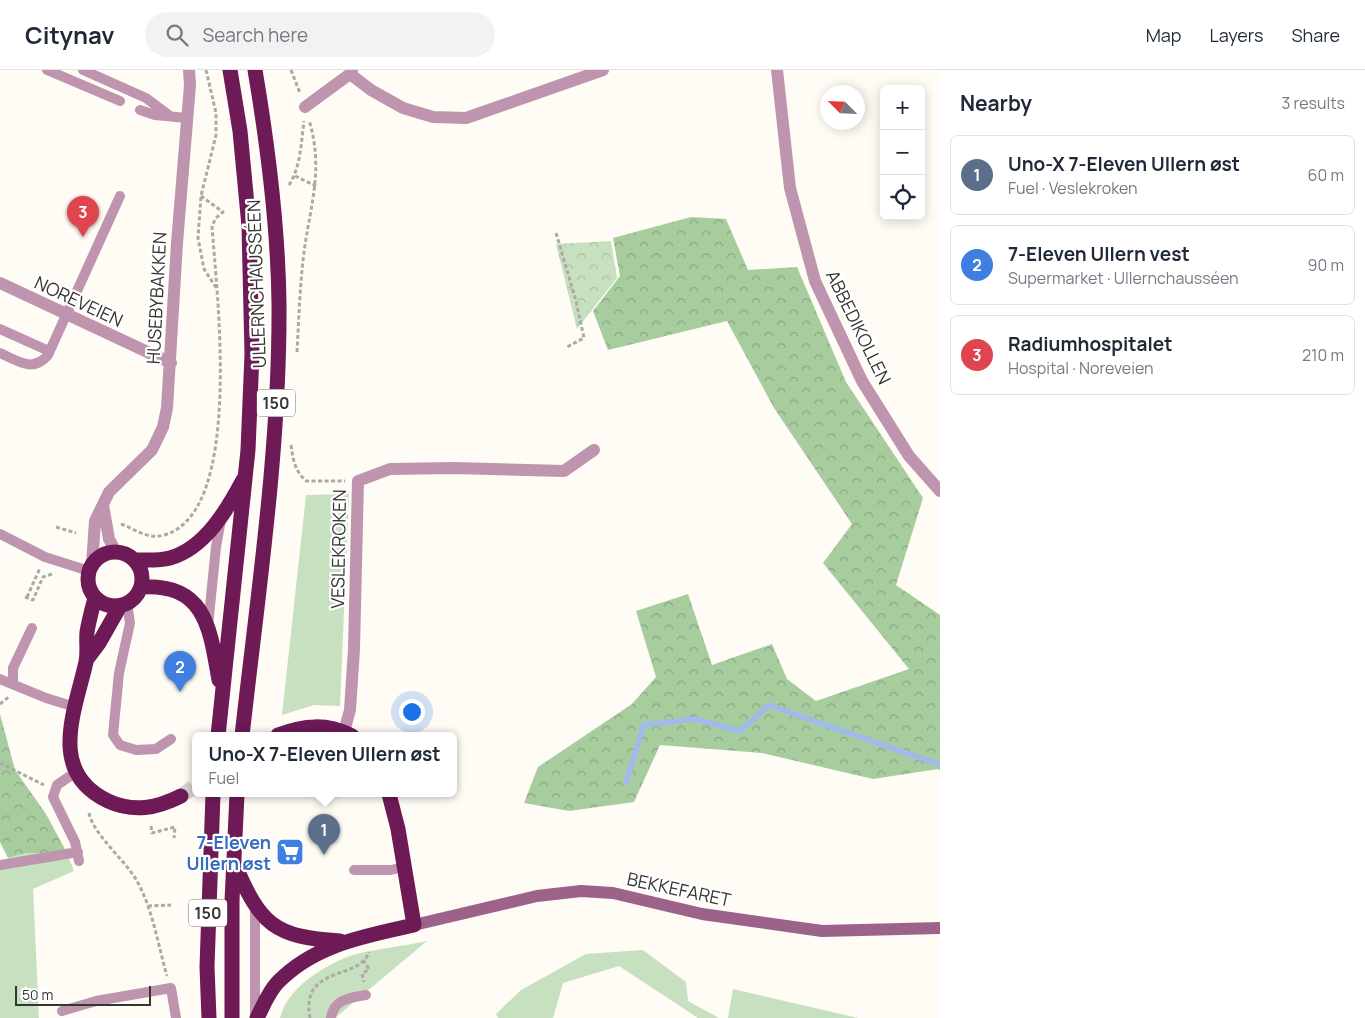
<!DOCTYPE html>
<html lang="en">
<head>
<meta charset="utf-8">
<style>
  body { margin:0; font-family:Manrope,sans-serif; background:#f2f2f3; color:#1f2937 }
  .controls { position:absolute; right:15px; top:15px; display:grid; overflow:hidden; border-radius:8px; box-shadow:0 2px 12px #0003 }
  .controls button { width:45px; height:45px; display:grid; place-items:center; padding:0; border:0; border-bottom:1px solid #e0e1e3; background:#fff; color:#1f2937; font:25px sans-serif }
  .compass { position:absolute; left:820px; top:15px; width:45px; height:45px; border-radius:50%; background:#fff; box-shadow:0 2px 12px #0003; rotate:294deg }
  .scale { position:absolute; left:15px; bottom:12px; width:136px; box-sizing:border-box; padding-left:5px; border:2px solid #373531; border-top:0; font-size:14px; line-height:18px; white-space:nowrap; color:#373531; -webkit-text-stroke:4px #fff; paint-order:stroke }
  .you { position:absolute; left:411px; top:641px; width:18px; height:18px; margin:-12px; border:4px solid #fff; border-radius:50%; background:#1a73e8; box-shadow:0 0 0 8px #1a73e833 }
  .badge { display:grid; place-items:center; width:32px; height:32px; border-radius:50%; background:#d93025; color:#fff; font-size:16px; font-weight:700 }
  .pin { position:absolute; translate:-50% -41px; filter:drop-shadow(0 1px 2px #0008) }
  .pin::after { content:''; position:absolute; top:26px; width:18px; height:15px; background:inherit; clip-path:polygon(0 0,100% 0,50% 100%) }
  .popup { position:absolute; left:192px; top:662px; width:265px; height:65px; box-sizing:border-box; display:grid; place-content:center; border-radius:8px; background:#fff; filter:drop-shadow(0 1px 4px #0005); font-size:16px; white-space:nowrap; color:#747a83 }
  .popup b { font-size:19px; color:#1f2937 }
  .popup::after { content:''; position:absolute; left:50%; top:100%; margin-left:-10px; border:10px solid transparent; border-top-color:#fff }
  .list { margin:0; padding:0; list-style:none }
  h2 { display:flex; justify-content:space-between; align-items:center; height:65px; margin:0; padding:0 20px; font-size:21px }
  h2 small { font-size:16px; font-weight:400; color:#747a83 }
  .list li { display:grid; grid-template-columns:32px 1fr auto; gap:15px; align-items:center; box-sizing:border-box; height:80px; margin:0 10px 10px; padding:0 10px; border:1px solid #e0e1e3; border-radius:8px }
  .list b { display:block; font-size:19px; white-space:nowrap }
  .list p { margin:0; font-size:16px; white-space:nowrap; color:#747a83 }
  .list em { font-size:16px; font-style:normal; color:#747a83 }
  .icon { flex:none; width:28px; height:28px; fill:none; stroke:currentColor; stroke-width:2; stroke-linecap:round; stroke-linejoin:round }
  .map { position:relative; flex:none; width:940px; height:948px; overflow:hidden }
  header { display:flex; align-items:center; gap:30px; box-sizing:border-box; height:70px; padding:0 25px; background:#fff; border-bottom:1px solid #e0e1e3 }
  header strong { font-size:24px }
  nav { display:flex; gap:28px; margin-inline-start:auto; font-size:18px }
  .search { width:350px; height:45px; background:#f2f2f3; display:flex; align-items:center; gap:12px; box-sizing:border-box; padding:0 18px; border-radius:28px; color:#747a83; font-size:19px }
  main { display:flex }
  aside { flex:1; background:#fff }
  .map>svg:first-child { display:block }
</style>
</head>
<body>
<header>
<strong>Citynav</strong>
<div class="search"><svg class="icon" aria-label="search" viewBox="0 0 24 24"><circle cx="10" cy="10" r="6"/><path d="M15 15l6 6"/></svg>Search here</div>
<nav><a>Map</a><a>Layers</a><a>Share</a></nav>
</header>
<main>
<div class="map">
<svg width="940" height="948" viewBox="0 0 940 948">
  <defs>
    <pattern id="forest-crowns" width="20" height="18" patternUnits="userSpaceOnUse" patternTransform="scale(1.25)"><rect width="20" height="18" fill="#a7cd9f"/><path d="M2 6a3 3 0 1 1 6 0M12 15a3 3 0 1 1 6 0" fill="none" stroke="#89a782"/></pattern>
    <pattern id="park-crowns" width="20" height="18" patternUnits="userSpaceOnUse" patternTransform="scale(1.25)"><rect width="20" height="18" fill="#c6e0c0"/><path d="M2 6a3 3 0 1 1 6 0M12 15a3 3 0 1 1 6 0" fill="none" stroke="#abc1a5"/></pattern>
  </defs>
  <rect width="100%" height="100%" fill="#fffbf5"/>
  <path fill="#c6e0c0" d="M 349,424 L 340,636 L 314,635 L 282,645 L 306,425 Z
    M 26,783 L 67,783 L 74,801 L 33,819 L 39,948 L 0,948 L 0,791 Z
    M 427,871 L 335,948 L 280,948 C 288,918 319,899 347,887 C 366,880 405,876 427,871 Z
    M 643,880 L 686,912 L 688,931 L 719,948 L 698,948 L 619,896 L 563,913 L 553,948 L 498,948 L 496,944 L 521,920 L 586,884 Z
    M 733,919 L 858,948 L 860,948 L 728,948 Z"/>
  <path fill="url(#forest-crowns)" d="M 691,147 L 726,149 L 748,200 L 797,197 L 846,312 L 923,428 L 896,515 L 940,545 L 940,701 L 938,699 L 873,709 L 762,683 L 660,675 L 634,732 L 569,741 L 524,733 L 538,697 L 632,634 L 656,607 L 636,541 L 688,524 L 712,595 L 772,574 L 787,609 L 816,631 L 909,599 L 823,493 L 852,454 L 774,338 L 727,251 L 608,280 L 593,241 L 620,206 L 613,168 Z
    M 0,644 L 15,700 L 46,744 L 67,783 L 26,783 L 8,788 L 0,772 Z"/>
  <path fill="url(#park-crowns)" d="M 611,171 L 617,208 L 577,259 L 556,174 Z"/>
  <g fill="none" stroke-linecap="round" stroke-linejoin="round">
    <path stroke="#a1baeb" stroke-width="5.5" d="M 626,712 L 644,655 L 695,649 L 740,661 L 769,635 L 940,695"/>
    <path stroke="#d7d3ce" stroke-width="15" stroke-dasharray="15 8" stroke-linecap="butt" d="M 181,726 L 195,716"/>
    <path stroke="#ada9a4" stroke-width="3" stroke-dasharray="4 2.5" stroke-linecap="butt" d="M 206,0 L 216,43 L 216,65 L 201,126 L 198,168 L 204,199 L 217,219
      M 291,0 L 300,23
      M 295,106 L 316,116
      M 289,115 C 301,96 301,73 304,51
      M 556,163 L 576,231 L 584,268 L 567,277
      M 297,282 C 299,246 300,210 305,175 C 312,130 323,96 309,50
      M 291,375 C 293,390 295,401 306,411 L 345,411
      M 121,454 C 135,459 148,470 164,465 C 245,443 216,219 212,156 L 216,148 L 223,142 L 201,126
      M 56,457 L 76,463
      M 25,527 L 33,530 L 43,507 L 52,504
      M 27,527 L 40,498
      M 0,634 L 10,626
      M 0,693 L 44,715
      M 268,726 L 270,724
      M 89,743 C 93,764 125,790 137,811 C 153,840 158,875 167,906
      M 151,756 L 152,763 L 175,757 L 174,768
      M 148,836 L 171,835
      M 363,890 L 369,899 L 362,904 L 364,912
      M 310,948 C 300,894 360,911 369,882"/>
    <path stroke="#be94ae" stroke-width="10" d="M 47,0 L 120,31
      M 83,0 L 146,28 L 170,46
      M 140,40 L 155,45 L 187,48
      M 0,259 L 49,281
      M 0,283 C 18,291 33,303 48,285 L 120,126
      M 0,464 L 45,487 L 89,501
      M 127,533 L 130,553 L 119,603 L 113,665 L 120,675 L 136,680 L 156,679 L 171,669
      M 208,556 L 216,477 L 221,449
      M 0,609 L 46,628 L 75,637
      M 13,614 L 13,598 L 32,558
      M 76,702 L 57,715 L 53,727 L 75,772 L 79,791
      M 0,795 L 78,782
      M 354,800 L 391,800 L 404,797
      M 255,836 L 255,948
      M 62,941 L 96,931 L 171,918 L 176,948
      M 331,948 C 334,929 349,928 366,925"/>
    <path stroke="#be94ae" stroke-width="12" d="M 777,0 L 790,118 L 815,211 L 862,311 L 909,386 L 940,421
      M 350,4 L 371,20 L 403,38 L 433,47 L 466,48 L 603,0
      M 305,37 L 350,4 L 352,0
      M 0,213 L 171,293
      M 103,435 L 109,469 L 116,482
      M 92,495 L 95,451 L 109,422 L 152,380 L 163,357 L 167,338 L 177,173 L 190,15 L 189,0
      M 344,662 L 350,640 L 354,579 L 358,411 L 390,399 L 455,398 L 564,401 L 594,380"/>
    <path stroke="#9d6289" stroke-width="12" d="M 414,855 L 537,826 L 581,821 L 613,823 L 702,844 L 822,861 L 940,858"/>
    <path stroke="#6d1a57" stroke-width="15" d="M88 509a27 27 0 1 1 54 0a27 27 0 1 1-54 0Z
      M 135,490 C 146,490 159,491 170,488 C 205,478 227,440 243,410
      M 141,517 C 206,513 210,559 219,610
      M 95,528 C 92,539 89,550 87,562 C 86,572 88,582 86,592 C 75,641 47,702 108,731 C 134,743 157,738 181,726
      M 87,589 L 99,573 L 120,536
      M 278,665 C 304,655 327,653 352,666
      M 218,666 L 248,380 L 252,284 L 249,156 L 240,61 L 230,0
      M 242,666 C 258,522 280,378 279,233 C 278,155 268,77 255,0
      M 235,795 C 261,855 274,867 340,871
      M 209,948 L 207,897 L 213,724
      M 232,948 L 232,831 L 237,724
      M 257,948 C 263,936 269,921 278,912 C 315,874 366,866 414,855 L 398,759 L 389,724"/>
  </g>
  <defs>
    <symbol id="supermarket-square" viewBox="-11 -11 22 22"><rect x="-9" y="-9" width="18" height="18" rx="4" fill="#3f7fe0" stroke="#fff"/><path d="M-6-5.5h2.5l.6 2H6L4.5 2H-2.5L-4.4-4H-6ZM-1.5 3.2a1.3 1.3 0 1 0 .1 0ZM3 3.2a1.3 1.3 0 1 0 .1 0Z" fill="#fff"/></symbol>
  </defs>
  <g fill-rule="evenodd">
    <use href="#supermarket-square" x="274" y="766" width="32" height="32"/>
  </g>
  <g text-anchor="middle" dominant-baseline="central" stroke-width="4.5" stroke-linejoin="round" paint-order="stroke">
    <g fill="#fff" stroke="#73726f" stroke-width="1">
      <rect x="257" y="319.5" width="38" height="27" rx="4"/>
      <rect x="189" y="829.5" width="38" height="27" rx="4"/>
    </g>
    <g font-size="16" font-weight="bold" fill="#373531">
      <text x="276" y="333">150</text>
      <text x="208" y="843">150</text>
    </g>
    <g font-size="18" fill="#373531" stroke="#fff">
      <text transform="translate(256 214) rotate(-92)">ULLERNCHAUSSÉEN</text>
      <text transform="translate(156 228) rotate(-87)">HUSEBYBAKKEN</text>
      <text transform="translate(79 231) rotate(25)">NOREVEIEN</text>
      <text transform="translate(859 257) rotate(64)">ABBEDIKOLLEN</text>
      <text transform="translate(338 479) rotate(-89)">VESLEKROKEN</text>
      <text transform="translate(679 819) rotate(12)">BEKKEFARET</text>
    </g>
    <g font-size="18" font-weight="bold" fill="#366cbe" stroke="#fff" text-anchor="end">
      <text x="271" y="772">7-Eleven<tspan x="271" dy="21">Ullern øst</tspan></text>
    </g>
  </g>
</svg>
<div class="controls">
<button>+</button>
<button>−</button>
<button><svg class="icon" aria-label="locate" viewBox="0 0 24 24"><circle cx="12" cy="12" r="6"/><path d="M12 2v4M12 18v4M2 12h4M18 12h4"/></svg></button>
</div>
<svg class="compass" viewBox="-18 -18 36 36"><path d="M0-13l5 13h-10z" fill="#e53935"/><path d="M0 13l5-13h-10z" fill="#747a83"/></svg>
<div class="scale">50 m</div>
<div class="you"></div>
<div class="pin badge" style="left:324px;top:785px;background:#5c6f8a">1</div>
<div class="popup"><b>Uno-X 7-Eleven Ullern øst</b>Fuel</div>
<div class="pin badge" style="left:180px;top:622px;background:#3f7fe0">2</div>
<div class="pin badge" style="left:83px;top:167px;background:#e0444e">3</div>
</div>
<aside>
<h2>Nearby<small>3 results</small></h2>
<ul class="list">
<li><span class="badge" style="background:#5c6f8a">1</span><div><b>Uno-X 7-Eleven Ullern øst</b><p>Fuel · Veslekroken</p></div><em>60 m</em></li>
<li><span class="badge" style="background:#3f7fe0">2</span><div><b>7-Eleven Ullern vest</b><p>Supermarket · Ullernchausséen</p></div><em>90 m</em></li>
<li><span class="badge" style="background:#e0444e">3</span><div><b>Radiumhospitalet</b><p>Hospital · Noreveien</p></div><em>210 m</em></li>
</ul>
</aside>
</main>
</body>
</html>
